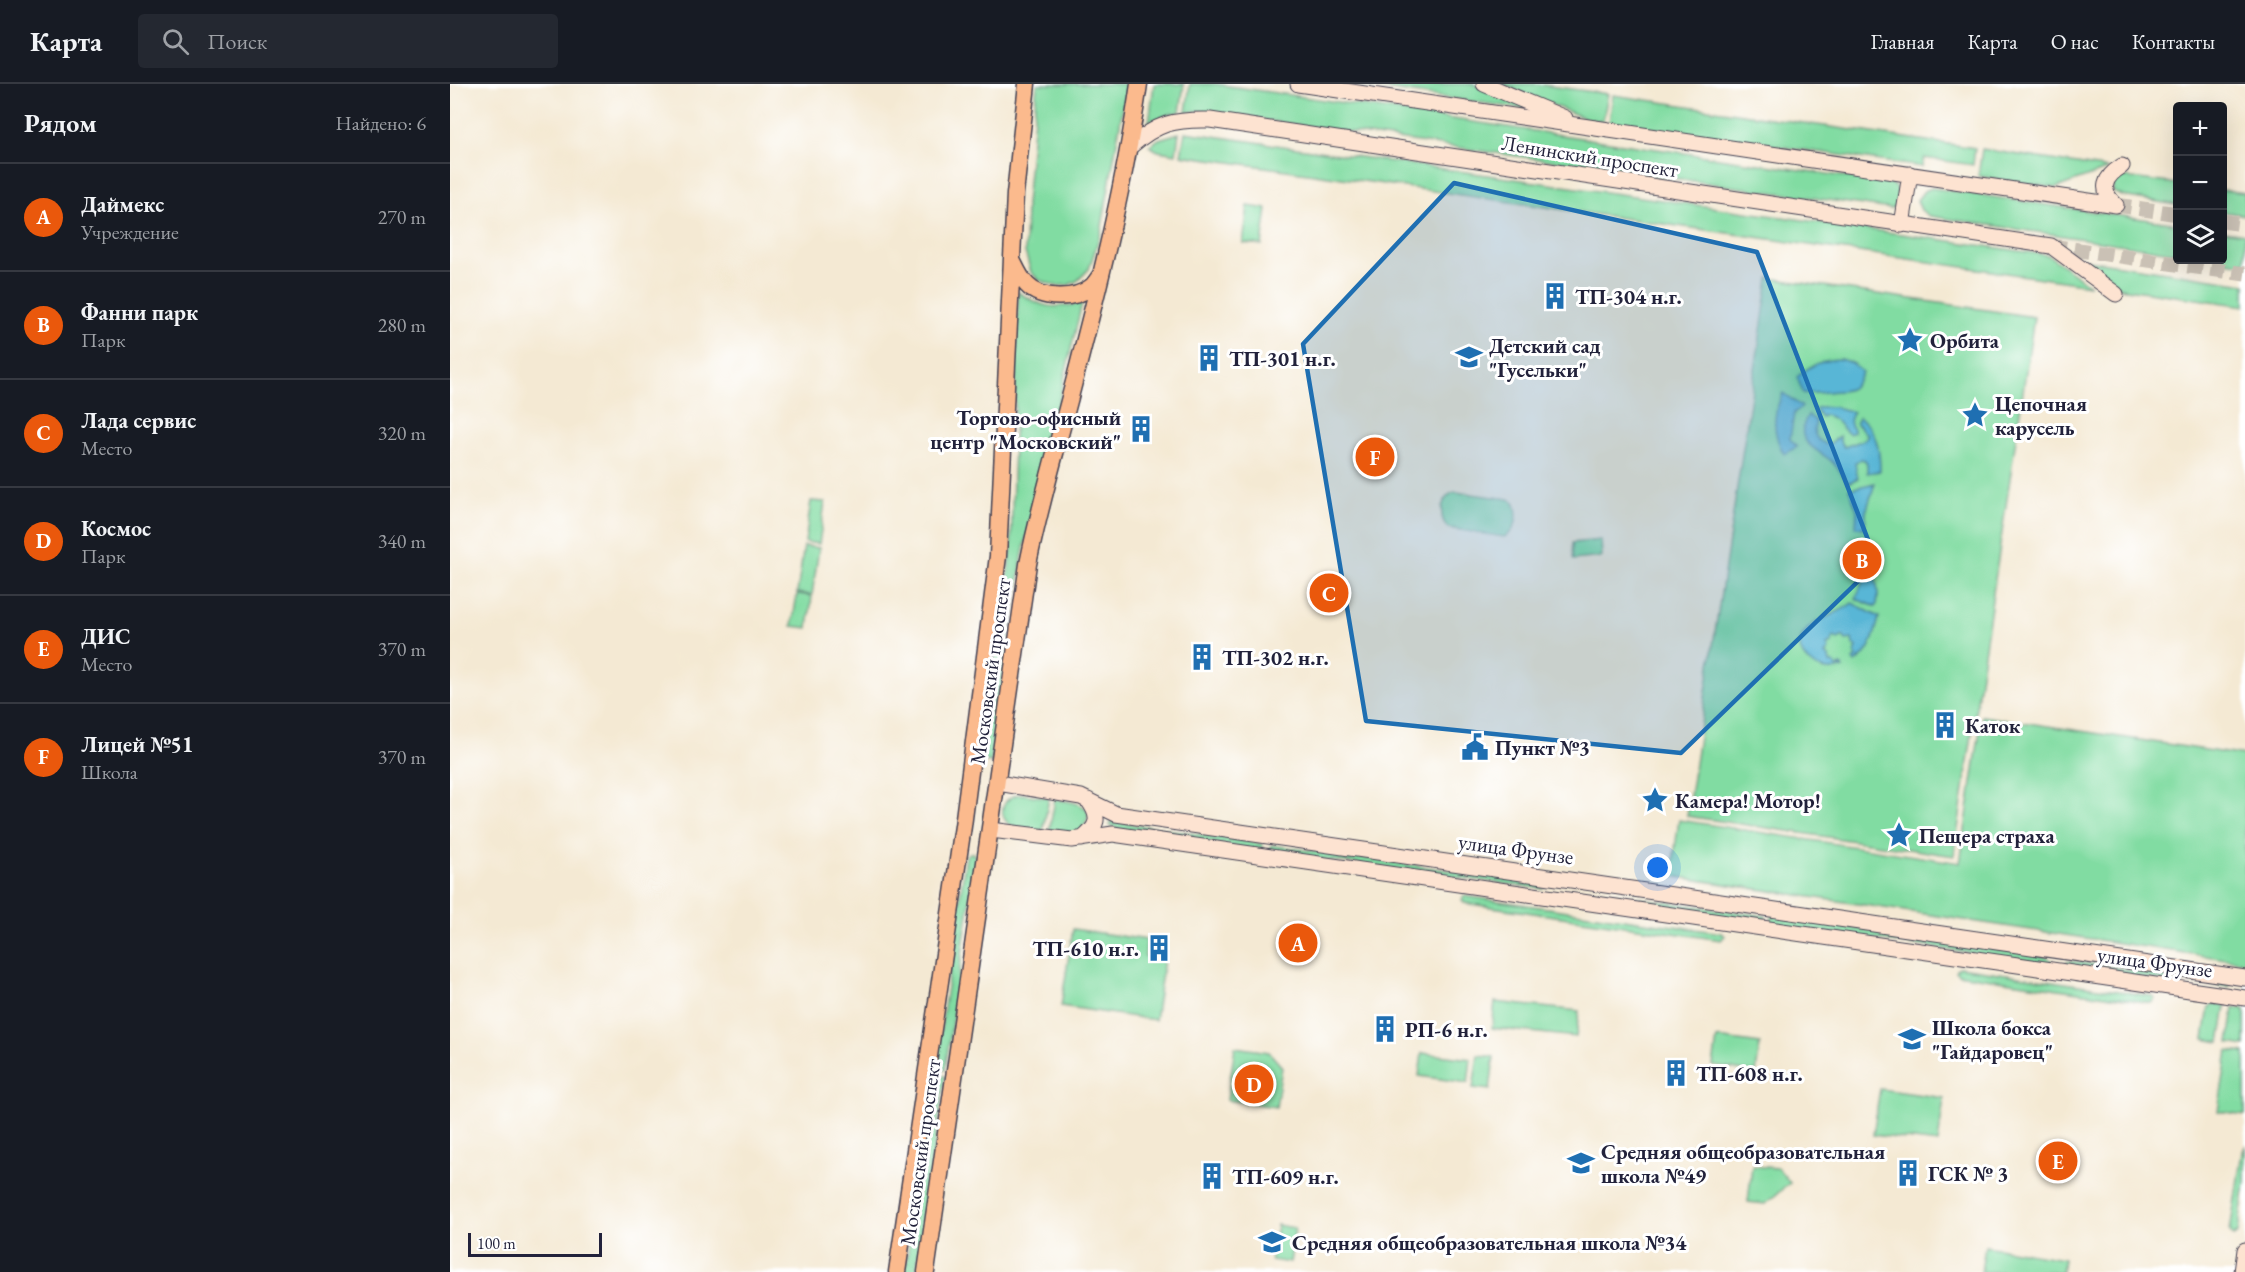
<!DOCTYPE html>
<html lang="ru">
<head>
<meta charset="utf-8">
<style>
  body { margin:0; font-family:"EB Garamond",serif; background:#242831; color:#f1f3f6 }
  .controls { position:absolute; right:18px; top:18px; display:grid; overflow:hidden; border-radius:6px; box-shadow:0 6px 24px #0002 }
  .controls button { width:54px; height:54px; display:grid; place-items:center; padding:0; border:0; border-bottom:2px solid #363941; background:#171b24; color:#f1f3f6; font:30px sans-serif }
  .scale { position:absolute; left:18px; bottom:15px; width:134px; box-sizing:border-box; padding-left:6px; border:3px solid #22223b; border-top:0; font-size:16px; line-height:21px; white-space:nowrap; color:#22223b; -webkit-text-stroke:4px #fff; paint-order:stroke }
  .you { position:absolute; left:1208px; top:784px; width:21px; height:21px; margin:-15px; border:4px solid #fff; border-radius:50%; background:#1a73e8; box-shadow:0 0 0 9px #1a73e833 }
  .badge { display:grid; place-items:center; width:39px; height:39px; border-radius:50%; background:#ea580c; color:#fff; font-size:20px; font-weight:700 }
  .pin { position:absolute; translate:-50% -50%; border:3px solid #fff; box-shadow:0 2px 6px #0006 }
  .list { margin:0; padding:0; list-style:none }
  h2 { display:flex; justify-content:space-between; align-items:center; height:78px; margin:0; padding:0 24px; font-size:26px }
  h2 small { font-size:20px; font-weight:400; color:#9ea1a6 }
  .list li { display:grid; grid-template-columns:39px 1fr auto; gap:18px; align-items:center; box-sizing:border-box; height:108px; padding:0 24px; border-top:2px solid #363941 }
  .list b { display:block; font-size:22px; white-space:nowrap }
  .list p { margin:0; font-size:20px; white-space:nowrap; color:#9ea1a6 }
  .list em { font-size:20px; font-style:normal; color:#9ea1a6 }
  .icon { flex:none; width:33px; height:33px; fill:none; stroke:currentColor; stroke-width:2; stroke-linecap:round; stroke-linejoin:round }
  .map { position:relative; flex:none; width:1795px; height:1188px; overflow:hidden }
  header { display:flex; align-items:center; gap:36px; box-sizing:border-box; height:84px; padding:0 30px; background:#171b24; border-bottom:2px solid #363941 }
  header strong { font-size:28px }
  nav { display:flex; gap:33px; margin-inline-start:auto; font-size:21px }
  .search { width:420px; height:54px; background:#242831; display:flex; align-items:center; gap:15px; box-sizing:border-box; padding:0 21px; border-radius:6px; color:#9ea1a6; font-size:22px }
  main { display:flex }
  aside { flex:1; background:#171b24 }
  .map>svg:first-child { display:block }
</style>
</head>
<body>
<header>
<strong>Карта</strong>
<div class="search"><svg class="icon" aria-label="search" viewBox="0 0 24 24"><circle cx="10" cy="10" r="6"/><path d="M15 15l6 6"/></svg>Поиск</div>
<nav><a>Главная</a><a>Карта</a><a>О нас</a><a>Контакты</a></nav>
</header>
<main>
<aside>
<h2>Рядом<small>Найдено: 6</small></h2>
<ul class="list">
<li><span class="badge">A</span><div><b>Даймекс</b><p>Учреждение</p></div><em>270 m</em></li>
<li><span class="badge">B</span><div><b>Фанни парк</b><p>Парк</p></div><em>280 m</em></li>
<li><span class="badge">C</span><div><b>Лада сервис</b><p>Место</p></div><em>320 m</em></li>
<li><span class="badge">D</span><div><b>Космос</b><p>Парк</p></div><em>340 m</em></li>
<li><span class="badge">E</span><div><b>ДИС</b><p>Место</p></div><em>370 m</em></li>
<li><span class="badge">F</span><div><b>Лицей №51</b><p>Школа</p></div><em>370 m</em></li>
</ul>
</aside>
<div class="map">
<svg width="1795" height="1188" viewBox="0 0 1795 1188">
  <rect width="100%" height="100%" fill="#fff"/>
  <filter id="ink" filterUnits="userSpaceOnUse"><feTurbulence type="fractalNoise" baseFrequency=".0167" numOctaves="2"/><feDisplacementMap in="SourceGraphic" scale="12" xChannelSelector="R" yChannelSelector="G"/><feConvolveMatrix kernelMatrix="1 2 1 2 8 2 1 2 1" color-interpolation-filters="sRGB"/></filter>
  <filter id="wash" filterUnits="userSpaceOnUse"><feTurbulence type="fractalNoise" baseFrequency=".008" numOctaves="4" result="noise"/><feDisplacementMap in="SourceGraphic" scale="24" xChannelSelector="R" yChannelSelector="G"/><feGaussianBlur stdDeviation="1.35" result="paint"/><feColorMatrix in="noise" values="0 0 0 0 0 0 0 0 0 0 0 0 0 0 0 0 0 1.4 0 .05"/><feComposite in="paint" operator="in"/></filter>
  <g filter="url(#wash)">
    <rect width="100%" height="100%" fill="#f4e9d3"/>
    <path fill="#81dca2" stroke="#527f6e" stroke-width="1.5" d="M 587,0 L 677,0 L 651,148 L 639,185 L 627,197 L 618,201 L 606,202 L 589,196 L 581,188 L 575,168 L 576,120 Z
      M 704,0 L 734,0 L 730,28 L 719,30 L 699,38 Z
      M 740,0 L 765,0 L 1439,99 L 1447,104 L 1448,119 L 1441,125 L 750,27 L 736,28 Z
      M 901,0 L 1023,0 L 1094,28 Z
      M 1050,0 L 1085,0 L 1158,10 L 1153,37 L 1137,35 Z
      M 1163,11 L 1525,64 L 1523,81 L 1474,74 L 1472,83 L 1159,38 Z
      M 735,48 L 1598,171 L 1640,201 L 731,71 Z
      M 729,49 L 726,70 L 708,67 L 699,62 L 709,55 Z
      M 1532,65 L 1659,85 L 1606,104 L 1528,92 Z
      M 1673,93 L 1727,100 L 1727,121 L 1672,112 L 1663,108 L 1663,98 Z
      M 1482,104 L 1727,140 L 1727,169 L 1479,132 L 1471,126 L 1467,116 L 1474,107 Z
      M 1772,106 L 1795,109 L 1795,131 L 1773,128 Z
      M 798,122 L 817,125 L 812,161 L 793,159 Z
      M 1773,147 L 1795,150 L 1795,180 L 1768,176 L 1772,176 Z
      M 1630,175 L 1795,200 L 1795,222 L 1670,204 Z
      M 1319,194 L 1584,233 L 1504,772 L 1237,732 Z
      M 568,208 C 594,225 603,225 632,219 L 573,469 L 541,678 L 530,676 L 561,467 Z
      M 1006,408 L 1059,415 L 1063,417 C 1070,428 1067,448 1054,453 L 998,444 C 987,434 991,410 1006,408 Z
      M 361,417 L 375,418 L 369,460 L 355,458 Z
      M 1151,456 L 1152,473 L 1123,476 L 1122,459 Z
      M 354,462 L 369,464 L 362,511 L 347,509 Z
      M 347,510 L 362,512 L 358,544 L 342,542 Z
      M 1532,632 L 1795,672 L 1795,878 L 1221,792 L 1229,736 L 1510,779 Z
      M 572,710 L 599,714 L 593,747 C 584,745 567,746 559,740 C 545,728 556,710 572,710 Z
      M 605,715 C 630,719 652,722 628,750 L 599,748 Z
      M 662,737 L 813,760 L 812,767 L 665,744 L 660,741 Z
      M 821,761 L 1090,799 L 1093,803 L 1093,805 L 819,768 Z
      M 520,769 L 523,769 L 526,776 L 495,986 L 485,985 L 516,772 Z
      M 1139,807 L 1316,832 L 1315,840 L 1136,812 Z
      M 1014,812 L 1272,849 L 1275,852 L 1271,856 L 1014,819 L 1012,816 Z
      M 1322,832 L 1597,873 L 1602,877 L 1601,880 L 1321,841 Z
      M 623,845 L 697,856 L 695,872 L 714,875 L 705,936 L 611,922 Z
      M 1621,877 L 1779,900 L 1779,903 L 1725,895 L 1718,898 L 1615,882 L 1617,878 Z
      M 1509,883 L 1702,912 L 1705,915 L 1701,919 L 1508,890 L 1505,887 Z
      M 1045,918 L 1129,927 L 1126,953 L 1042,944 Z
      M 1763,920 L 1776,922 L 1770,958 L 1754,955 L 1759,923 Z
      M 1784,923 L 1795,925 L 1795,962 L 1779,959 Z
      M 1267,954 L 1310,960 L 1306,989 L 1263,982 Z
      M 785,963 L 819,968 L 832,983 L 826,1023 L 777,1016 Z
      M 1778,967 L 1795,969 L 1795,1031 L 1768,1027 Z
      M 972,969 L 1021,975 L 1018,999 L 969,992 Z
      M 1028,971 L 1044,973 L 1040,1006 L 1023,1004 Z
      M 484,990 L 495,992 L 466,1188 L 455,1188 Z
      M 1430,1005 L 1494,1014 L 1488,1059 L 1423,1051 Z
      M 1795,1063 L 1795,1099 L 1788,1149 L 1783,1152 L 1780,1148 L 1792,1068 Z
      M 1302,1082 L 1328,1084 L 1340,1099 L 1315,1120 L 1298,1118 Z
      M 827,1141 L 845,1144 L 840,1179 L 821,1176 Z
      M 1535,1162 L 1614,1175 L 1612,1188 L 1531,1188 Z"/>
    <path fill="#58b6d6" stroke="#3d6c88" stroke-width="1.5" d="M 1390,275 L 1402,279 L 1412,288 C 1404,309 1397,306 1378,308 C 1369,309 1362,310 1353,309 L 1347,293 C 1360,281 1372,276 1390,275 Z
      M 1333,309 L 1352,323 L 1344,329 L 1340,355 L 1347,363 L 1334,370 C 1322,349 1322,331 1333,309 Z
      M 1370,323 L 1385,323 L 1403,328 C 1397,336 1401,340 1404,348 L 1399,350 C 1389,343 1389,334 1375,331 L 1371,333 L 1365,325 Z
      M 1358,331 L 1366,337 L 1364,346 C 1365,354 1370,359 1379,360 L 1390,352 L 1390,358 L 1394,363 L 1414,356 L 1418,351 L 1406,339 L 1409,333 C 1427,345 1430,366 1430,387 L 1417,389 L 1417,380 L 1415,376 L 1410,375 L 1405,379 L 1408,394 L 1398,399 C 1393,391 1387,382 1380,376 C 1365,363 1342,359 1358,331 Z
      M 1425,399 L 1416,428 L 1415,444 L 1406,443 L 1407,426 L 1399,405 Z
      M 1411,473 L 1418,473 C 1424,487 1432,508 1426,523 L 1406,515 L 1414,494 Z
      M 1402,519 L 1429,533 C 1425,551 1421,568 1405,579 L 1403,576 L 1407,573 L 1405,569 L 1407,563 L 1403,561 L 1402,555 L 1396,556 L 1393,552 L 1388,555 L 1384,553 L 1382,555 L 1382,559 L 1377,561 L 1379,565 L 1375,570 L 1379,573 L 1380,579 L 1384,579 L 1387,584 L 1391,581 L 1393,584 C 1371,594 1337,570 1355,548 C 1365,534 1388,531 1402,519 Z"/>
  </g>
  <g filter="url(#ink)">
    <g fill="none" stroke-linecap="round" stroke-linejoin="round">
      <path stroke="#cac1b5" stroke-width="15" stroke-dasharray="15 8" stroke-linecap="butt" d="M 1666,121 L 1728,130
        M 1772,137 L 1795,140
        M 1601,162 L 1795,190"/>
      <defs>
        <path id="secondary" d="M 848,0 L 1666,121
          M 1034,0 L 1115,34
          M 680,63 C 707,39 724,35 760,36 L 1601,162 L 1666,210
          M 1666,121 C 1649,106 1654,93 1672,82
          M 1452,141 L 1460,90
          M 548,699 L 631,713 L 666,730 L 1795,894
          M 541,746 L 622,756 L 663,750 L 1795,914
          M 632,755 C 648,742 651,734 638,716
          M 1792,1188 L 1795,1166"/>
        <path id="primary" d="M 562,176 C 566,184 570,194 577,201 C 591,216 625,216 641,203 C 644,201 647,196 650,192
          M 447,1188 L 513,742 L 548,472 L 565,110 L 577,0
          M 476,1188 L 578,480 C 591,416 610,353 626,290 C 651,194 675,98 689,0"/>
      </defs>
      <use href="#secondary" stroke="#424052" stroke-width="17"/>
      <use href="#primary" stroke="#424052" stroke-width="19"/>
      <use href="#secondary" stroke="#fde3d1" stroke-width="15"/>
      <use href="#primary" stroke="#fbba8d" stroke-width="16"/>
    </g>
  </g>
  <path fill="#1f6fb2" fill-opacity="0.2" stroke="#1f6fb2" stroke-width="4.5" stroke-linejoin="round" d="M 1004,99 L 1307,168 L 1427,479 L 1231,669 L 916,637 L 853,260 Z"/>
  <defs>
    <symbol id="building-bare" viewBox="-9 -9 18 18"><path d="M-4-6H4V6H1V3H-1V6H-4ZM-2.5-4.3h1.7v1.8h-1.7ZM.8-4.3h1.7v1.8H.8ZM-2.5-1h1.7V.8h-1.7ZM.8-1h1.7V.8H.8Z" fill="#1f6fb2" stroke="#fff" stroke-width="2.5" paint-order="stroke"/></symbol>
    <symbol id="sight-bare" viewBox="-9 -9 18 18"><path d="M0-6L1.8-2.2L6-1.7L2.9 1.2L3.7 5.4L0 3.3L-3.7 5.4L-2.9 1.2L-6-1.7L-1.8-2.2Z" fill="#1f6fb2" stroke="#fff" stroke-width="2.5" paint-order="stroke"/></symbol>
    <symbol id="school-bare" viewBox="-9 -9 18 18"><path d="M0-5L7-2L0 1L-7-2ZM-4 1L0 2.5L4 1V4Q0 6-4 4Z" fill="#1f6fb2" stroke="#fff" stroke-width="2.5" paint-order="stroke"/></symbol>
    <symbol id="civic-bare" viewBox="-9 -9 18 18"><path d="M-.6-6.5H3V-4.5H.6V-3L4-1V1h2V6H-6V1h2V-1L-.6-3ZM-1.2 2.5V6h2.4V2.5Z" fill="#1f6fb2" stroke="#fff" stroke-width="2.5" paint-order="stroke"/></symbol>
  </defs>
  <g fill-rule="evenodd">
    <use href="#building-bare" x="1086" y="193" width="38" height="38"/>
    <use href="#sight-bare" x="1441" y="237" width="38" height="38"/>
    <use href="#school-bare" x="1000" y="254" width="38" height="38"/>
    <use href="#building-bare" x="740" y="255" width="38" height="38"/>
    <use href="#sight-bare" x="1506" y="312" width="38" height="38"/>
    <use href="#building-bare" x="672" y="326" width="38" height="38"/>
    <use href="#building-bare" x="733" y="554" width="38" height="38"/>
    <use href="#building-bare" x="1476" y="622" width="38" height="38"/>
    <use href="#civic-bare" x="1006" y="644" width="38" height="38"/>
    <use href="#sight-bare" x="1186" y="697" width="38" height="38"/>
    <use href="#sight-bare" x="1430" y="732" width="38" height="38"/>
    <use href="#building-bare" x="690" y="845" width="38" height="38"/>
    <use href="#building-bare" x="916" y="926" width="38" height="38"/>
    <use href="#school-bare" x="1443" y="936" width="38" height="38"/>
    <use href="#building-bare" x="1207" y="970" width="38" height="38"/>
    <use href="#school-bare" x="1112" y="1060" width="38" height="38"/>
    <use href="#building-bare" x="1439" y="1070" width="38" height="38"/>
    <use href="#building-bare" x="743" y="1073" width="38" height="38"/>
    <use href="#school-bare" x="803" y="1139" width="38" height="38"/>
  </g>
  <g text-anchor="middle" dominant-baseline="central" stroke-width="6" stroke-linejoin="round" paint-order="stroke">
    <g font-size="21" fill="#22223b" stroke="#fff">
      <text transform="translate(1140 72) rotate(9)">Ленинский проспект</text>
      <text transform="translate(540 587) rotate(-82)">Московский проспект</text>
      <text transform="translate(1066 765) rotate(8)">улица Фрунзе</text>
      <text transform="translate(1705 878) rotate(8)">улица Фрунзе</text>
      <text transform="translate(470 1068) rotate(-82)">Московский проспект</text>
    </g>
    <g font-size="21" font-weight="bold" fill="#22223b" stroke="#fff" text-anchor="start">
      <text x="1125" y="212">ТП-304 н.г.</text>
      <text x="1480" y="256">Орбита</text>
      <text x="1039" y="261">Детский сад<tspan x="1039" dy="24">"Гусельки"</tspan></text>
      <text x="779" y="274">ТП-301 н.г.</text>
      <text x="1545" y="319">Цепочная<tspan x="1545" dy="24">карусель</tspan></text>
      <text x="671" y="333" text-anchor="end">Торгово-офисный<tspan x="671" dy="24">центр "Московский"</tspan></text>
      <text x="772" y="573">ТП-302 н.г.</text>
      <text x="1515" y="641">Каток</text>
      <text x="1045" y="663">Пункт №3</text>
      <text x="1225" y="716">Камера! Мотор!</text>
      <text x="1469" y="751">Пещера страха</text>
      <text x="689" y="864" text-anchor="end">ТП-610 н.г.</text>
      <text x="1482" y="943">Школа бокса<tspan x="1482" dy="24">"Гайдаровец"</tspan></text>
      <text x="955" y="945">РП-6 н.г.</text>
      <text x="1246" y="989">ТП-608 н.г.</text>
      <text x="1151" y="1067">Средняя общеобразовательная<tspan x="1151" dy="24">школа №49</tspan></text>
      <text x="1478" y="1089">ГСК № 3</text>
      <text x="782" y="1092">ТП-609 н.г.</text>
      <text x="842" y="1158">Средняя общеобразовательная школа №34</text>
    </g>
  </g>
</svg>
<div class="controls">
<button>+</button>
<button>−</button>
<button><svg class="icon" aria-label="layers" viewBox="0 0 24 24"><path d="M12 4l9 5-9 5-9-5zM3 14l9 5 9-5"/></svg></button>
</div>
<div class="scale">100 m</div>
<div class="you"></div>
<div class="pin badge" style="left:848px;top:859px">A</div>
<div class="pin badge" style="left:1412px;top:476px">B</div>
<div class="pin badge" style="left:879px;top:509px">C</div>
<div class="pin badge" style="left:804px;top:1000px">D</div>
<div class="pin badge" style="left:1608px;top:1077px">E</div>
<div class="pin badge" style="left:925px;top:373px">F</div>
</div>
</main>
</body>
</html>
